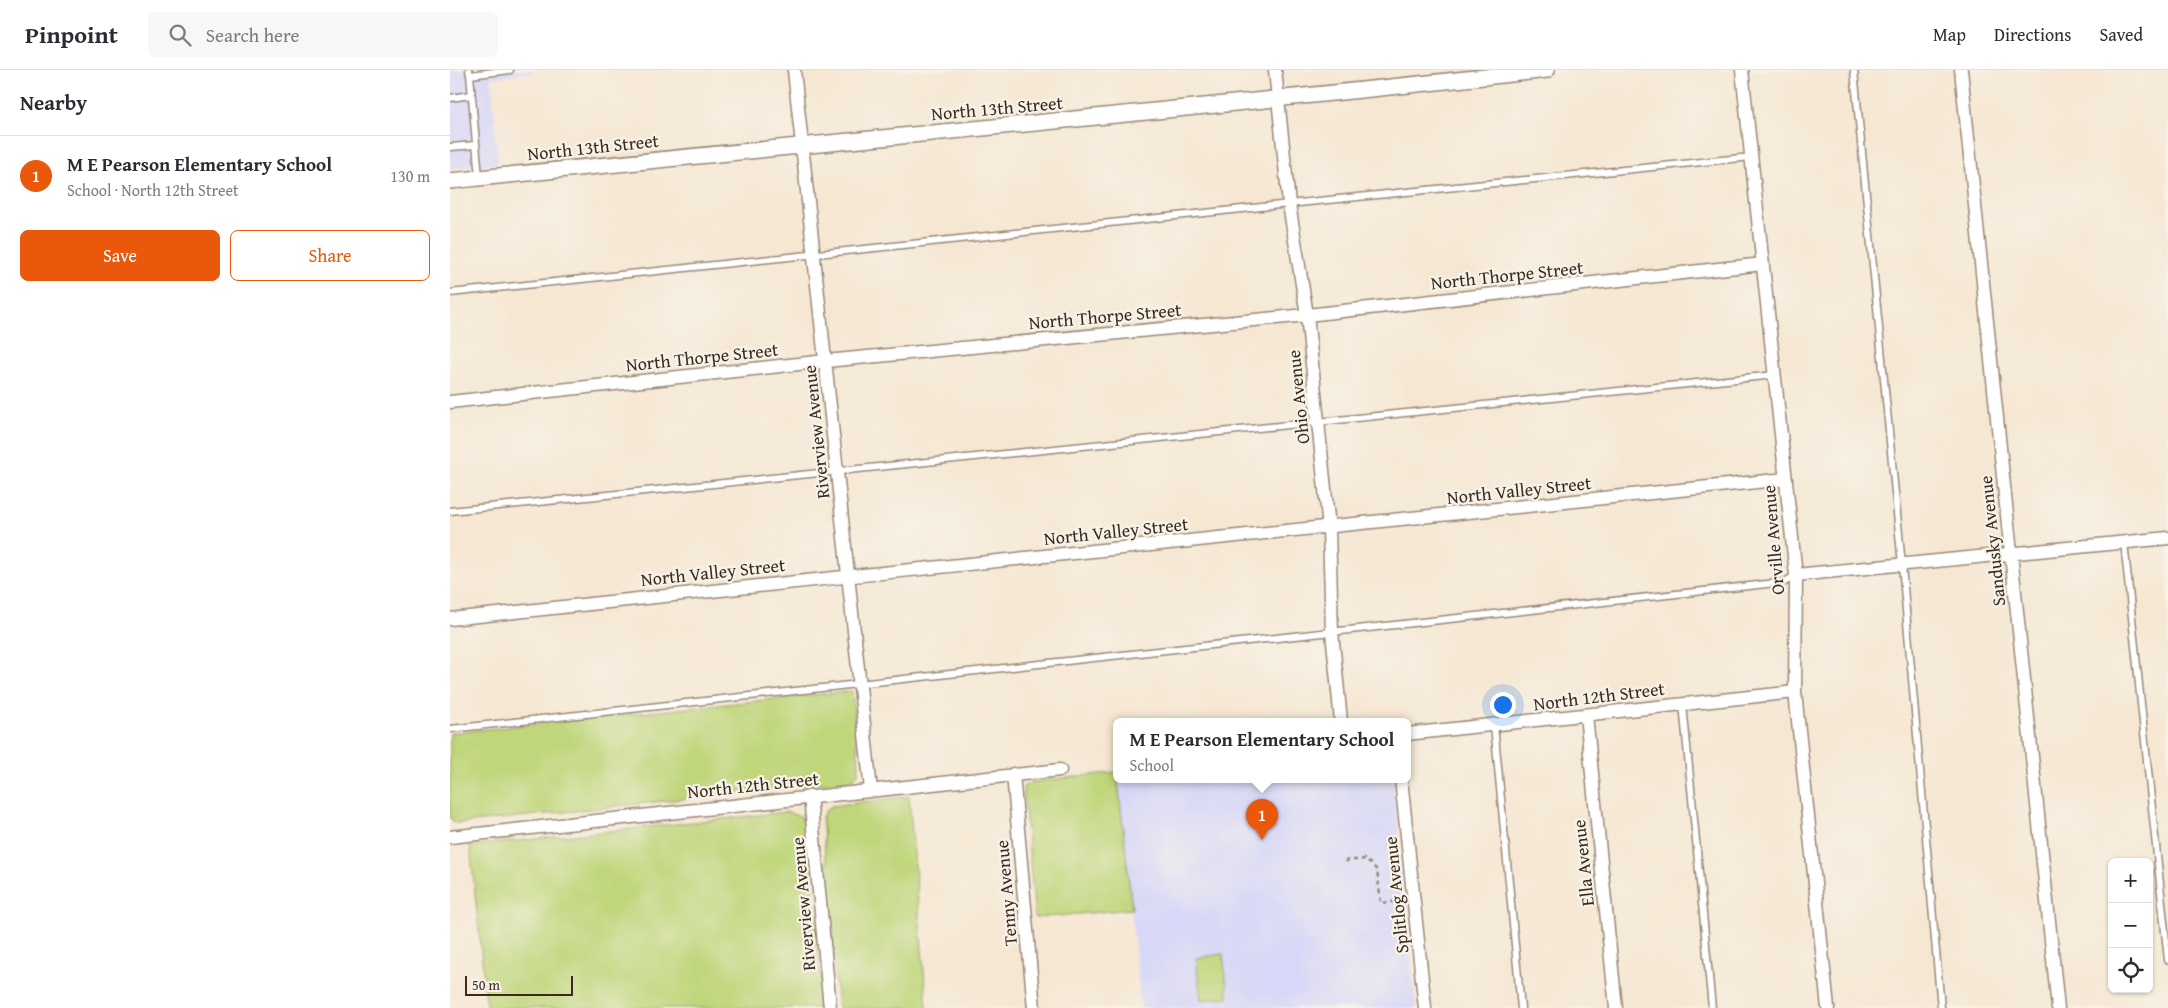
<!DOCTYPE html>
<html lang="en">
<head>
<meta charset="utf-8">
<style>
  body { margin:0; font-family:"Gentium Book Plus",serif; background:#f7f7f7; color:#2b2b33 }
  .controls { position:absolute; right:15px; bottom:15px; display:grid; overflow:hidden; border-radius:8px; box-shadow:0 1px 4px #0004 }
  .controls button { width:45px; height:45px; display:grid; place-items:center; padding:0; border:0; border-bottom:1px solid #e1e1e2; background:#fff; color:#2b2b33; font:25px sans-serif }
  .scale { position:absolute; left:15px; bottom:12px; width:108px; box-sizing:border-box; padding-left:5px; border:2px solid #3b2a1e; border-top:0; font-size:14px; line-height:18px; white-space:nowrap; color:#3b2a1e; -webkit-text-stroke:4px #f7f3e8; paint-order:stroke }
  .you { position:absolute; left:1052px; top:634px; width:18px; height:18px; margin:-12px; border:4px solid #fff; border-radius:50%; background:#1a73e8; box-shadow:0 0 0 8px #1a73e833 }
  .badge { display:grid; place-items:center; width:32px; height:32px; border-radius:50%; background:#ea580c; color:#fff; font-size:16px; font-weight:700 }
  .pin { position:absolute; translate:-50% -41px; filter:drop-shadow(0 1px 2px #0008) }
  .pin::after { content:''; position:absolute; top:26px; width:18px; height:15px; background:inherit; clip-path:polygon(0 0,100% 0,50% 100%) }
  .popup { position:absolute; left:663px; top:648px; width:298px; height:65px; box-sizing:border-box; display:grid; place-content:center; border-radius:8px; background:#fff; filter:drop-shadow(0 1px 4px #0005); font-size:16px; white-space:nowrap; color:#7c7c81 }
  .popup b { font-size:19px; color:#2b2b33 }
  .popup::after { content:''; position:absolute; left:50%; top:100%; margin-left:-10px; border:10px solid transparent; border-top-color:#fff }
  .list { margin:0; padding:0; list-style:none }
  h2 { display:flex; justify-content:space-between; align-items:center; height:65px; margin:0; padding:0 20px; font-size:21px }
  h2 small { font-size:16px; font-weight:400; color:#7c7c81 }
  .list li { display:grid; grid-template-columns:32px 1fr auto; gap:15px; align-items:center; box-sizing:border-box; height:80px; padding:0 20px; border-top:1px solid #e1e1e2 }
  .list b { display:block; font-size:19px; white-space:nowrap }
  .list p { margin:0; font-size:16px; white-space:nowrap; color:#7c7c81 }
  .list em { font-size:16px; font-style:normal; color:#7c7c81 }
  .actions { display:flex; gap:10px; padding:15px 20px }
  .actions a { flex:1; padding:11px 0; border:1px solid #ea580c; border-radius:8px; text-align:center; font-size:18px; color:#ea580c }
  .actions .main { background:#ea580c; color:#fff }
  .icon { flex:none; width:28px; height:28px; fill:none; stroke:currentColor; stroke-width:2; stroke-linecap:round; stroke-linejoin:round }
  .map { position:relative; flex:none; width:1718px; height:938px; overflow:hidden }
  header { display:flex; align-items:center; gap:30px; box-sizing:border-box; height:70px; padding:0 25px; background:#fff; border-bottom:1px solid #e1e1e2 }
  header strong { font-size:24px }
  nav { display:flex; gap:28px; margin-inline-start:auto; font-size:18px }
  .search { width:350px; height:45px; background:#f7f7f7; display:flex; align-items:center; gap:12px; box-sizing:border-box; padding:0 18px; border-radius:8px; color:#7c7c81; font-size:19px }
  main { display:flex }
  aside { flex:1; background:#fff }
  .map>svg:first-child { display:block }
</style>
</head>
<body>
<header>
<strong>Pinpoint</strong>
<div class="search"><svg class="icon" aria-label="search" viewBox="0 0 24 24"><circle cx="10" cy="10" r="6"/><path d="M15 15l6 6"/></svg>Search here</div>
<nav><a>Map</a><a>Directions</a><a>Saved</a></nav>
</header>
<main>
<aside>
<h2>Nearby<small></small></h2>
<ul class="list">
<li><span class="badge">1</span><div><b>M E Pearson Elementary School</b><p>School · North 12th Street</p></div><em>130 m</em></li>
</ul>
<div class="actions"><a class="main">Save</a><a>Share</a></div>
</aside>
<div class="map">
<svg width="1718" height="938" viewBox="0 0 1718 938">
  <rect width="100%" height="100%" fill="#f7f3e8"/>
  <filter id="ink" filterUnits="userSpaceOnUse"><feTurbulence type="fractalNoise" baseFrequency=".02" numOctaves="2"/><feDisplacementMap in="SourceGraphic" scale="10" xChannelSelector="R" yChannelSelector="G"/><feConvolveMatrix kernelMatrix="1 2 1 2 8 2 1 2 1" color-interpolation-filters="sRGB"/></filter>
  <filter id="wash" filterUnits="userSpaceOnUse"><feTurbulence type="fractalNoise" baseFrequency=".0096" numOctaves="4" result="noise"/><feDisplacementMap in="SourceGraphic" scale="20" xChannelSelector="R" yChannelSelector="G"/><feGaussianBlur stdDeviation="1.12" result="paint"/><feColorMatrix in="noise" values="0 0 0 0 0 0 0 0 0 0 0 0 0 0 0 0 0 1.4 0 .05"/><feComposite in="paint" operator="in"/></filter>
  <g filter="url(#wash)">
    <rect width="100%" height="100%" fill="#f6e7d3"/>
    <path fill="#d7d7f8" d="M 0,0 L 82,0 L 82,2 L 41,8 L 48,93 L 0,98 Z
      M 668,709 L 943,709 L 966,938 L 691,938 Z"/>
    <path fill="#c0d67a" stroke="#7e804c" d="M 402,621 L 409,695 L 408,703 L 403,710 L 15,753 L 5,753 L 0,748 L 0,663 Z
      M 667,702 L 682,839 L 585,848 L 573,717 L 581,712 Z
      M 459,726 L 477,938 L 388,938 L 372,747 L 377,739 L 382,736 Z
      M 337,742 L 351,747 L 359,764 L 373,938 L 37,938 L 20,776 Z
      M 773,884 L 778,927 L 751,930 L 746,888 Z"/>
  </g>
  <g filter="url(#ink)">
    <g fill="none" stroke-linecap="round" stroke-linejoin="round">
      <defs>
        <path id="service" d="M 19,0 L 20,5 L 60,0
          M 1404,0 L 1452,495 L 1491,938
          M 20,5 L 29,107
          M 0,28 L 21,25
          M 0,77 L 26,75
          M 0,223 L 839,134 L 1301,87
          M 0,441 L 1325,305
          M 1674,472 L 1718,890
          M 1233,634 L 1262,938
          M 1044,655 L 1071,938
          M 0,659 L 1335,512 L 1346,505"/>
        <path id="minor" d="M 344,0 L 421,720
          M 825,0 L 839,134 L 857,245 L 879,458 L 882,562 L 891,651
          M 1292,0 L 1346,505 L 1345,622 L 1378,938
          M 1511,0 L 1608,938
          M 0,332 L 376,291 L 857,245 L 1313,194
          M 1346,505 L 1718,468
          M 0,549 C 445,500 890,457 1336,409
          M 1136,645 L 1166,938
          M 957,664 L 1345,622
          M 563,704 L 584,938
          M 951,709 L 975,938
          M 360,726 L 380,938
          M 0,767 L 610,700"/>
        <path id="tertiary" d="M 0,111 C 365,73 732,41 1097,0"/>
      </defs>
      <use href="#service" stroke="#988878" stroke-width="9"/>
      <use href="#minor" stroke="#988878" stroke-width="15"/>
      <use href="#tertiary" stroke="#988878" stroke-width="18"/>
      <path stroke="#988878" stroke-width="2.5" stroke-dasharray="4 4" stroke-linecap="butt" d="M 895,791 L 915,789 L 927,800 L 931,833 L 952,831"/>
      <use href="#service" stroke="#fff" stroke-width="6"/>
      <use href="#minor" stroke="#fff" stroke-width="12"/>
      <use href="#tertiary" stroke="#fff" stroke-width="15"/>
    </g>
  </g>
  <g text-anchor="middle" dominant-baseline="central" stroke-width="4.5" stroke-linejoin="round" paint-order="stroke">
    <g font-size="18" fill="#3b2a1e" stroke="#f7f3e8">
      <text transform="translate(547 38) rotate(-5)">North 13th Street</text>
      <text transform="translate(143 77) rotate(-6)">North 13th Street</text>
      <text transform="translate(1057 205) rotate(-6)">North Thorpe Street</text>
      <text transform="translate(655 246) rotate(-5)">North Thorpe Street</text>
      <text transform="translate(252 287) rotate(-6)">North Thorpe Street</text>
      <text transform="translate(848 327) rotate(-96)">Ohio Avenue</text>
      <text transform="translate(366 362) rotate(-96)">Riverview Avenue</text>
      <text transform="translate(1069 420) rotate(-6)">North Valley Street</text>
      <text transform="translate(666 461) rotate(-6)">North Valley Street</text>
      <text transform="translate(1323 470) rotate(-95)">Orville Avenue</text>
      <text transform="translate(1542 471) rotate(-96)">Sandusky Avenue</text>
      <text transform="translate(263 502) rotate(-6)">North Valley Street</text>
      <text transform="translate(1149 626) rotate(-7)">North 12th Street</text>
      <text transform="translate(303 715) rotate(-6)">North 12th Street</text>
      <text transform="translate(1133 793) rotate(-96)">Ella Avenue</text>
      <text transform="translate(556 823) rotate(-95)">Tenny Avenue</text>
      <text transform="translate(946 825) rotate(-96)">Splitlog Avenue</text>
      <text transform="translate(353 834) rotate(-95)">Riverview Avenue</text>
    </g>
  </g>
</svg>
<div class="controls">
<button>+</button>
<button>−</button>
<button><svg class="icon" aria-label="locate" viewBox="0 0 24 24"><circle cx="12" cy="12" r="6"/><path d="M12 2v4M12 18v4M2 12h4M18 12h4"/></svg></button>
</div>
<div class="scale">50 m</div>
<div class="you"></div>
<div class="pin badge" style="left:812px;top:770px">1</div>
<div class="popup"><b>M E Pearson Elementary School</b>School</div>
</div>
</main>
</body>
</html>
